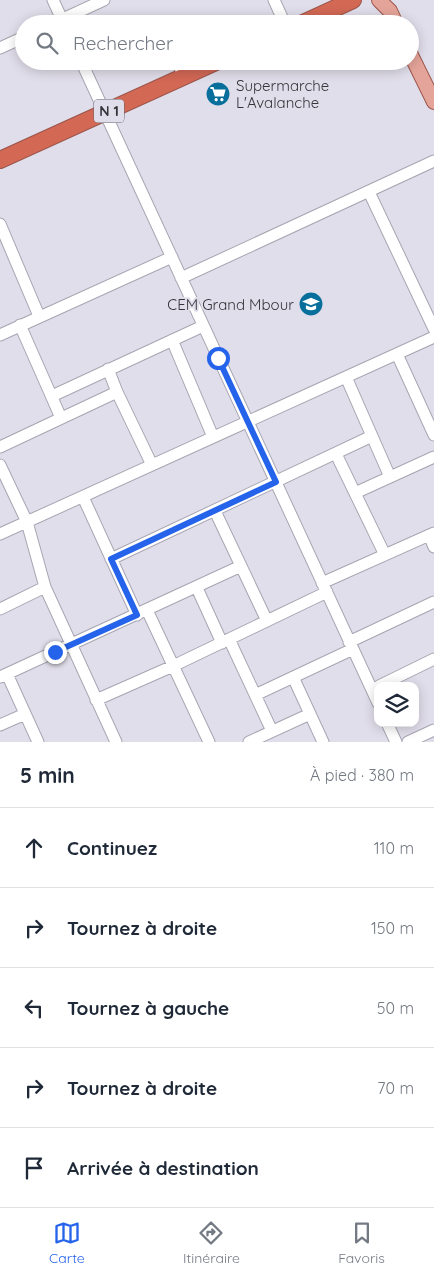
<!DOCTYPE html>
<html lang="fr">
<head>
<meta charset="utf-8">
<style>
  body { margin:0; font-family:Quicksand,sans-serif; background:#f2f2f3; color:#1f2937 }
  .controls { position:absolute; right:15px; bottom:15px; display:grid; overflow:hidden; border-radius:10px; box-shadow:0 2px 12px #0003 }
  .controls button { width:45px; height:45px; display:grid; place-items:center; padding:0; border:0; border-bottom:1px solid #e0e1e3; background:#fff; color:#1f2937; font:25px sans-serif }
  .stop { position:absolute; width:15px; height:15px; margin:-11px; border:4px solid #2563eb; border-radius:50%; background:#fff }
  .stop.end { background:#2563eb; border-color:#fff; box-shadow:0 1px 5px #0008 }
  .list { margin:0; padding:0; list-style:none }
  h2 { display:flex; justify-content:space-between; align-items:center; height:65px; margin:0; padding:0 20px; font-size:21px }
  h2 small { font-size:16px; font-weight:400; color:#747a83 }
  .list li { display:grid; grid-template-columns:32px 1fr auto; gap:15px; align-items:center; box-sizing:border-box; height:80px; padding:0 20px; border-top:1px solid #e0e1e3 }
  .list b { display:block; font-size:19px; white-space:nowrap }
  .list em { font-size:16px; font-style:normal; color:#747a83 }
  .icon { flex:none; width:28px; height:28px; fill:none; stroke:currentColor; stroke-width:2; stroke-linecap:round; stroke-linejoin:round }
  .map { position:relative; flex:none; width:434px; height:742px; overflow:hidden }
  .search { position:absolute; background:#fff; box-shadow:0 2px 12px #0003; left:15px; right:15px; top:15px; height:55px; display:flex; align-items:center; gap:12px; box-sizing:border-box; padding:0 18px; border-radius:28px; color:#747a83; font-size:19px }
  .sheet { height:465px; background:#fff }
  nav { display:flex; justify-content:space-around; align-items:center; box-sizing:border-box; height:70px; border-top:1px solid #e0e1e3; background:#fff; font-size:14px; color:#747a83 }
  nav a { display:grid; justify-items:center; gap:2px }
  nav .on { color:#2563eb }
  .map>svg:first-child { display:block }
</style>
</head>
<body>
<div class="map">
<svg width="434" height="742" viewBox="0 0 434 742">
  <rect width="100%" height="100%" fill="#e1deeb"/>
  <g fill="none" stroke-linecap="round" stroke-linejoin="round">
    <defs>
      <path id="minor" d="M 53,0 L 64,24
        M 274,0 L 285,24
        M 52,24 L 104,0
        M 0,48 L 24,37
        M 81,61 L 378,703
        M 178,61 L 183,77
        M 369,192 L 434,329
        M 0,224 L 39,316
        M 181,278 L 434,161
        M 20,325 L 61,418
        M 0,335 L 172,257
        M 172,340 L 213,437
        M 397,354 L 434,435
        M 108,369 L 117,392 L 152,465
        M 346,377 L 390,477
        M 52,396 L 203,326
        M 0,447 L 117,392
        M 336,454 L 385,555
        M 0,465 L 27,522 L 45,587 L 116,742
        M 355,493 L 434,457
        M 83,497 L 137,615
        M 215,511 L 267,621
        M 0,534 L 434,337
        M 429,535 L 434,547
        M 111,559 L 372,436
        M 322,583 L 434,533
        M 197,588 L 222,643
        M 0,609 L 45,587
        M 147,610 L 209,742
        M 229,639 L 272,731
        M 349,642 L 434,602
        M 7,674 L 38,742
        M 0,677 L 241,566
        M 293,677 L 323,742
        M 379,686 L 434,659
        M 255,695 L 353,649
        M 96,700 L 173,666 L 327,592
        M 387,723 L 396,742
        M 0,725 L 25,714
        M 249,742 L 310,714
        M 408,742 L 434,730"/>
      <path id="major" d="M 379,0 L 390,11 L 396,24
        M 410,53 L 434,102"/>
      <path id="highway" d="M 301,24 L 353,0
        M 0,160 L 218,61"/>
    </defs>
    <use href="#minor" stroke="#a8a5b2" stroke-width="13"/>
    <use href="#major" stroke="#9c564b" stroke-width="16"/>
    <use href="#highway" stroke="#9c564b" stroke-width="18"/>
    <use href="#minor" stroke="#fff" stroke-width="11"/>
    <use href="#major" stroke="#e5a499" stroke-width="14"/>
    <use href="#highway" stroke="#d36855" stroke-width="16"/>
  </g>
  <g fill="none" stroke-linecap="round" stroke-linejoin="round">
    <path stroke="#2563eb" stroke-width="6" d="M 55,652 L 137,615 L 111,559 L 276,482 L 218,358"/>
  </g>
  <defs>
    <symbol id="supermarket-disc" viewBox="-11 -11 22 22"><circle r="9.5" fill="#086e9c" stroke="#e1deeb"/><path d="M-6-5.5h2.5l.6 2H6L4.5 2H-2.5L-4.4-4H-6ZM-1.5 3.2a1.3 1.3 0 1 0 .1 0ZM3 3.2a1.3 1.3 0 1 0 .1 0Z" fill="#fff"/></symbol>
    <symbol id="school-disc" viewBox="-11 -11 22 22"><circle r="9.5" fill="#086e9c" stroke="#e1deeb"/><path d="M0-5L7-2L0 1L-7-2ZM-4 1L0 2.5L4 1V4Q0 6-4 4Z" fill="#fff"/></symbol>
  </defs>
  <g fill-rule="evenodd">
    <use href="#supermarket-disc" x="204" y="80" width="28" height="28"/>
    <use href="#school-disc" x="297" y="290" width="28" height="28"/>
  </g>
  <g text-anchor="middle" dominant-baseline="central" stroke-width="4" stroke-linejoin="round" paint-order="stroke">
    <rect fill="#e1deeb" stroke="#69676e" stroke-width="1" x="94" y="99.5" width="30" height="23" rx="4"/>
    <g font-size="14" font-weight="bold" fill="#353439">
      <text x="109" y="111">N 1</text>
    </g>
    <g font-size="15" fill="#353439" stroke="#e1deeb" text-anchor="start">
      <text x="236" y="85">Supermarche<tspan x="236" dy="17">L'Avalanche</tspan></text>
      <text x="294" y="304" text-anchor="end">CEM Grand Mbour</text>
    </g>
  </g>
</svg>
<div class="controls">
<button><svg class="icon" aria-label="layers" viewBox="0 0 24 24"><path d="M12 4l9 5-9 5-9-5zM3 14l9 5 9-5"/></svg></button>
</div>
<div class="stop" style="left:218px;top:358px"></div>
<div class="stop end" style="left:55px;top:652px"></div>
<div class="search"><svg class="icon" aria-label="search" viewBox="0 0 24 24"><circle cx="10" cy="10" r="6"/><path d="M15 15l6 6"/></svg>Rechercher</div>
</div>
<section class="sheet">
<h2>5 min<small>À pied · 380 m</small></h2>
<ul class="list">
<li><svg class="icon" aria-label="ahead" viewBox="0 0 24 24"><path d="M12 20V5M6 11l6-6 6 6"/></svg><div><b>Continuez</b></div><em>110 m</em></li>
<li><svg class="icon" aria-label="right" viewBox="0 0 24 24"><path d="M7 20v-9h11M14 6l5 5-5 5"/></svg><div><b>Tournez à droite</b></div><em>150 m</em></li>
<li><svg class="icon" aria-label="left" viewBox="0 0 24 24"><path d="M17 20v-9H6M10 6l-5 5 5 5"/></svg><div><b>Tournez à gauche</b></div><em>50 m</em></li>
<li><svg class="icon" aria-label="right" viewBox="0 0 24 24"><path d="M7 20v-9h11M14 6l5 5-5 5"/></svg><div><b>Tournez à droite</b></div><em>70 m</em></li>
<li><svg class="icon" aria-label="arrive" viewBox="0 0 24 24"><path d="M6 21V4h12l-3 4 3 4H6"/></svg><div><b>Arrivée à destination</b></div></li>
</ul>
</section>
<nav>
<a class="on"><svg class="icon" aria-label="map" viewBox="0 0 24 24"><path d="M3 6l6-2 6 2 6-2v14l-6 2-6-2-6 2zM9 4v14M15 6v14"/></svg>Carte</a>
<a><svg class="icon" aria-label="directions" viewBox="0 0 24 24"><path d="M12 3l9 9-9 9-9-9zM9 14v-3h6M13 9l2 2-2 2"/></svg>Itinéraire</a>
<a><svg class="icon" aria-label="saved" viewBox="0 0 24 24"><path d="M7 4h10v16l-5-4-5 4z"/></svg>Favoris</a>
</nav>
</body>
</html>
